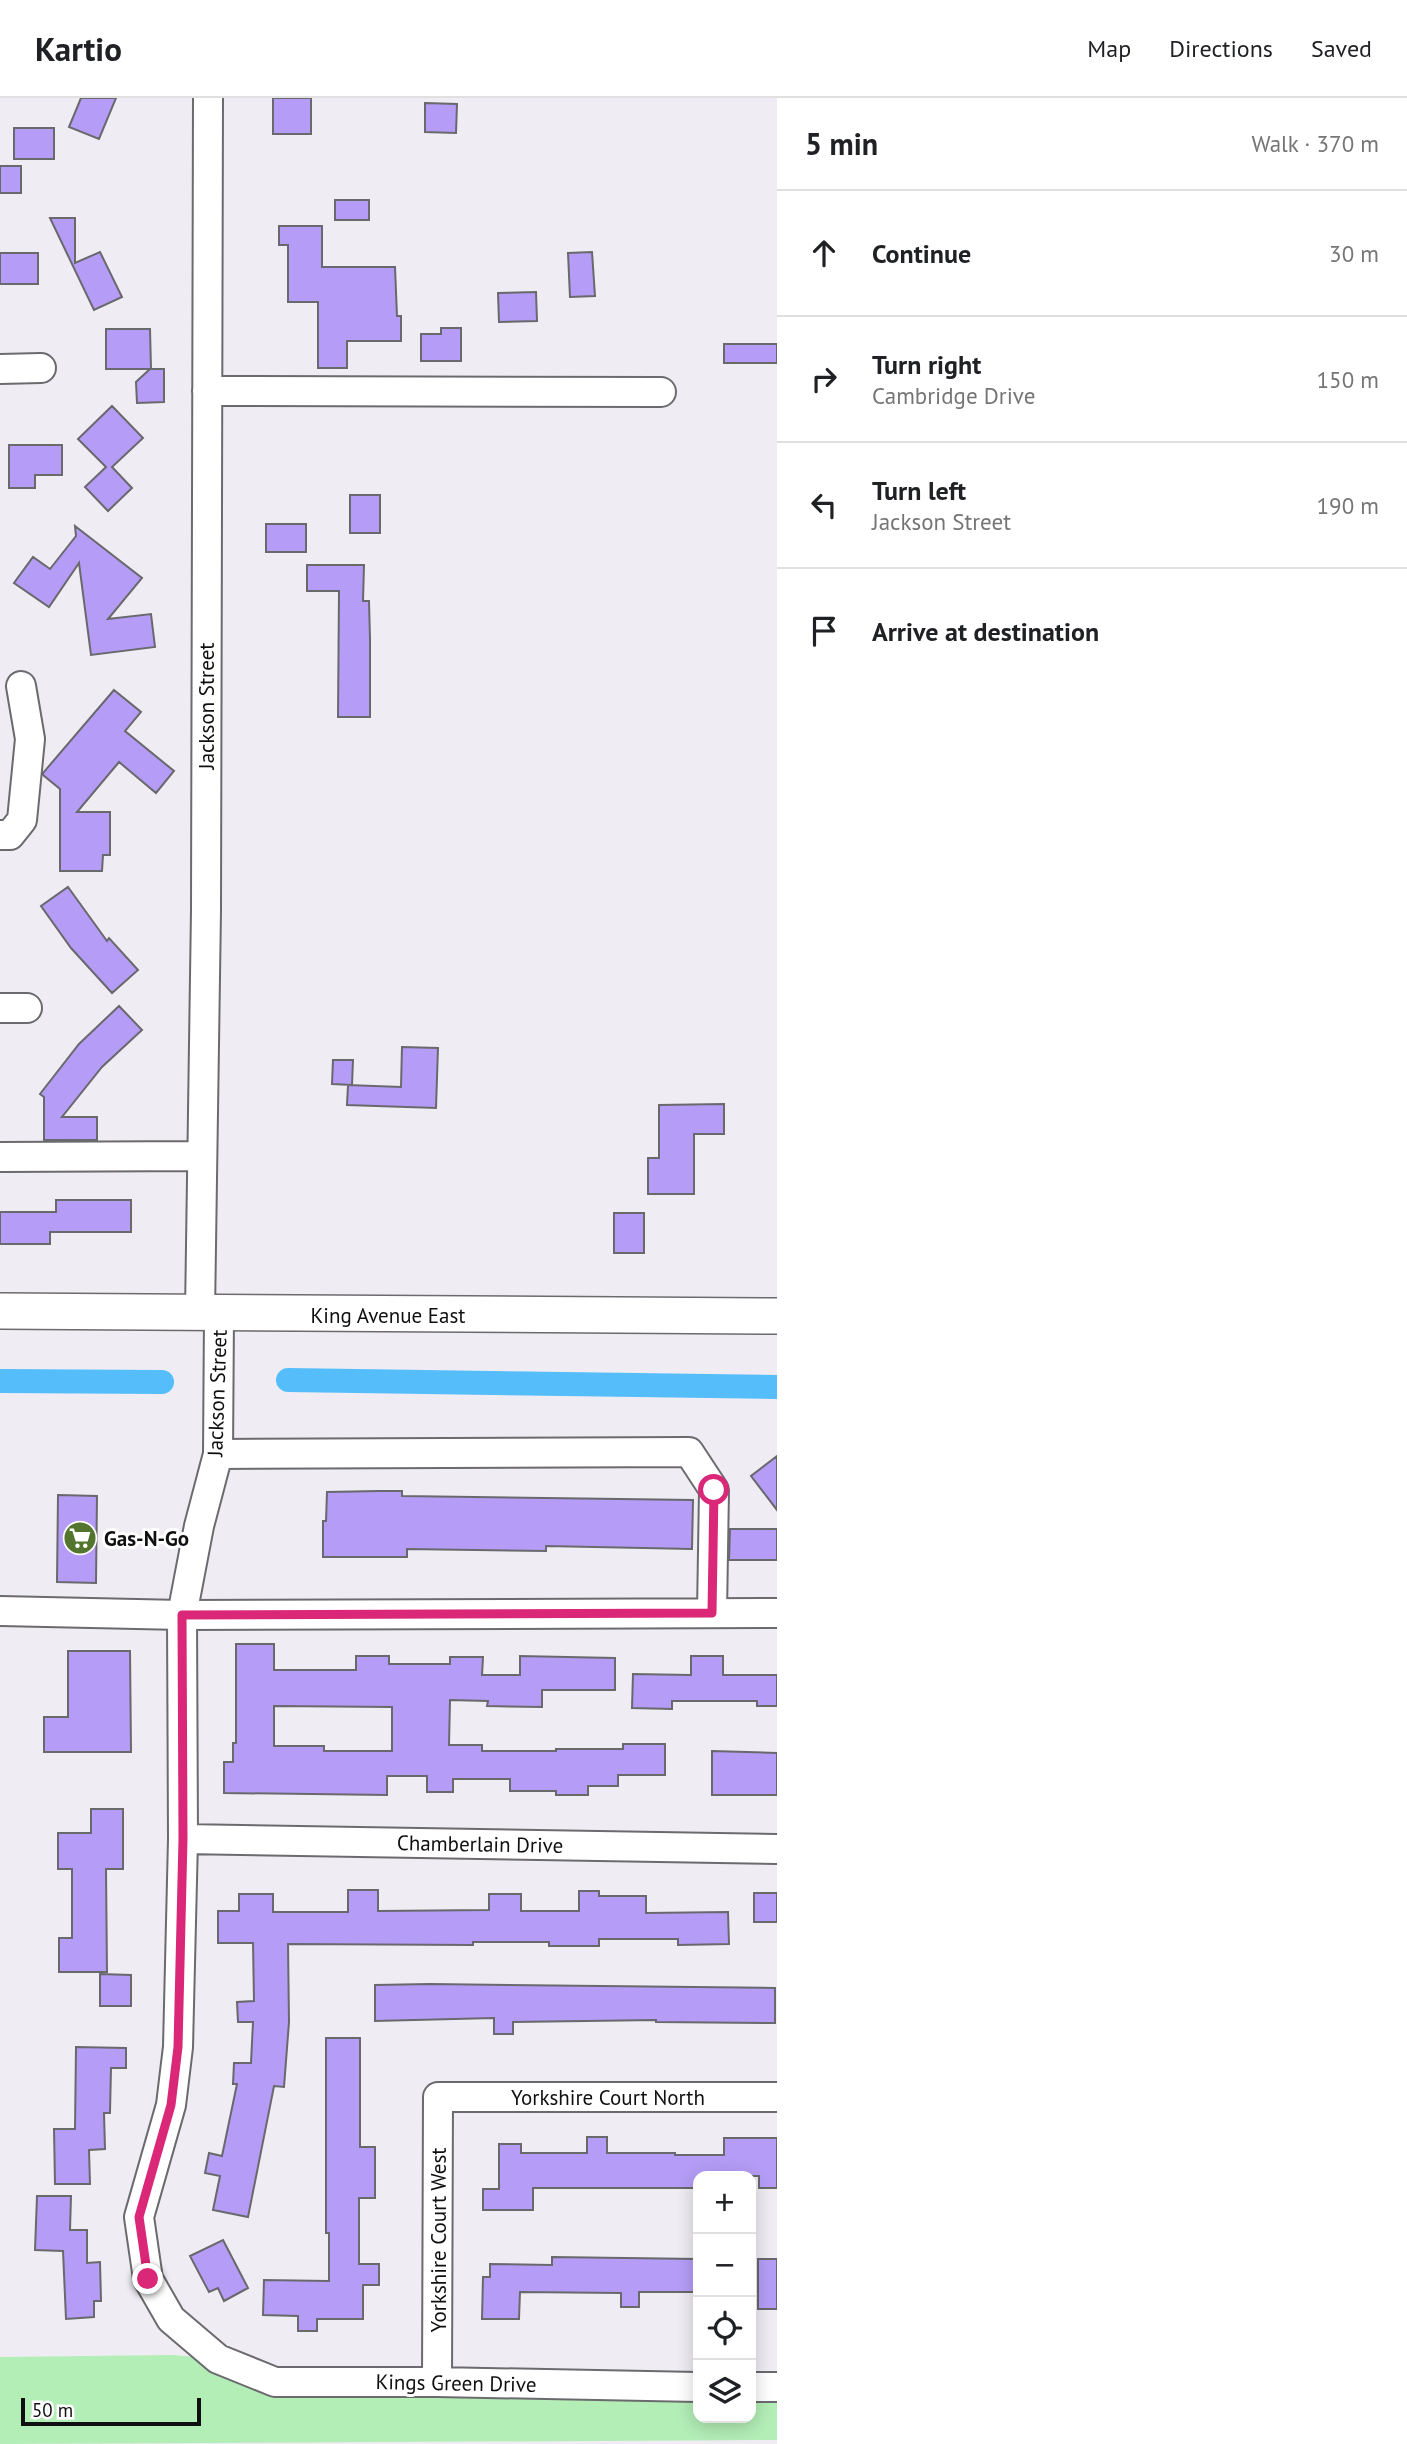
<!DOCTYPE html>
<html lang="en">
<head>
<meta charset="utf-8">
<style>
  body { margin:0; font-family:"PT Sans",sans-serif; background:#f2f2f2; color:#202124 }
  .controls { position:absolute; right:21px; bottom:21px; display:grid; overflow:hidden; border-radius:14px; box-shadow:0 4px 18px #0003 }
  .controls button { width:63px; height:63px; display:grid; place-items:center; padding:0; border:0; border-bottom:2px solid #e0e0e0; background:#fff; color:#202124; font:35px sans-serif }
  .scale { position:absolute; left:21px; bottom:18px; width:180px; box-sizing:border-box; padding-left:7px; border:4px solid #0f0e10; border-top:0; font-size:19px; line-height:24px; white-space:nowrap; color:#0f0e10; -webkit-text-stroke:5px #fff; paint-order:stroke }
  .stop { position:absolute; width:21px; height:21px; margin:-16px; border:5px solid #db2777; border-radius:50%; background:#fff }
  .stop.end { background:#db2777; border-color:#fff; box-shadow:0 2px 7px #0008 }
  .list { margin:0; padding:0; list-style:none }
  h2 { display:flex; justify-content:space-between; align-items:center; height:91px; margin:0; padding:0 28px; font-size:30px }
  h2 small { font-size:23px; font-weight:400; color:#757577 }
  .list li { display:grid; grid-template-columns:46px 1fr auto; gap:21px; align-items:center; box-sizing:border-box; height:126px; padding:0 28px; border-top:2px solid #e0e0e0 }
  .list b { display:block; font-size:26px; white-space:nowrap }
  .list p { margin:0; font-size:23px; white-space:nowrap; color:#757577 }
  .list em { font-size:23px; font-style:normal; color:#757577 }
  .icon { flex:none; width:38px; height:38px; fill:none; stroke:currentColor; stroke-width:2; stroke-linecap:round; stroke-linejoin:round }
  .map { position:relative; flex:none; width:777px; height:2346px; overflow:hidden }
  header { display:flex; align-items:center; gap:42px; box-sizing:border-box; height:98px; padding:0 35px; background:#fff; border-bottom:2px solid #e0e0e0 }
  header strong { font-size:33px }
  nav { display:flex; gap:38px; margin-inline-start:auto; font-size:24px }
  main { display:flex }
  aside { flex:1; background:#fff }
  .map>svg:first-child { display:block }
</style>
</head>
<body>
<header>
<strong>Kartio</strong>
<nav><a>Map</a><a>Directions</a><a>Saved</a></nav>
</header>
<main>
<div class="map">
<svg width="777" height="2346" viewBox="0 0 777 2346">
  <rect width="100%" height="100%" fill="#efedf3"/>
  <path fill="#b3eeb6" d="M 173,2257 L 218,2261 L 275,2284 L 698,2296 L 698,2320 L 751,2320 L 751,2297 L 777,2298 L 777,2342 L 0,2346 L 0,2259 Z"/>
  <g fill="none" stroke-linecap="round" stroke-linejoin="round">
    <path stroke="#55bdfa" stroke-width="24" d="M 288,1282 L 777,1289
      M 0,1283 L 162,1284"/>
  </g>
  <path fill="#b59df7" stroke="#69686c" stroke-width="2" fill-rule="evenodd" d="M 81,0 L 116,0 L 99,41 L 69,29 Z
    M 273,0 L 311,0 L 311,36 L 273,36 Z
    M 425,5 L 457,6 L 456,35 L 425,34 Z
    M 14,30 L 54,30 L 54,61 L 14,61 Z
    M 0,68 L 21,68 L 21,95 L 0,95 Z
    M 335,102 L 369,102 L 369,122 L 335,122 Z
    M 50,120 L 75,120 L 75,165 L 100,154 L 122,199 L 94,212 Z
    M 279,128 L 322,128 L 322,169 L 395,169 L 397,218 L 401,218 L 401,243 L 347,243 L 347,270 L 318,270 L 318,204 L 288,204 L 288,147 L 279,147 Z
    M 592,154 L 595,198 L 570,199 L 568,155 Z
    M 0,155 L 38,155 L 38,186 L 0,186 Z
    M 536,194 L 537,223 L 499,224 L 498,195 Z
    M 441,230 L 461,230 L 461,263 L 421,263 L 421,236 L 441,236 Z
    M 106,231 L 150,231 L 151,271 L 164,271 L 164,304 L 137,305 L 136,284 L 150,271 L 106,271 Z
    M 724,246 L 777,246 L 777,265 L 724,265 Z
    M 112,308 L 143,340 L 112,369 L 132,390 L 108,413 L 85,389 L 106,369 L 78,341 Z
    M 9,347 L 62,347 L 62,377 L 35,377 L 35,390 L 9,390 Z
    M 350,397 L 380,397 L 380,435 L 350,435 Z
    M 266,426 L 306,426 L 306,454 L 266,454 Z
    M 75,428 L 142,480 L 108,521 L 151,516 L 155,549 L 91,557 L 79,465 L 49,509 L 14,485 L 33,459 L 50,471 L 76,438 Z
    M 307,467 L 364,467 L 363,503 L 369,503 L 370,541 L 370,619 L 338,619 L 339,493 L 307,493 Z
    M 114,592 L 141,614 L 125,633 L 174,673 L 156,695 L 119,664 L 77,714 L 110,714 L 110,757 L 103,757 L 102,773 L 60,773 L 60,691 L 43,677 L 43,675 Z
    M 68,789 L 107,843 L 109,840 L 138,872 L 112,895 L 71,850 L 41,808 Z
    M 119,908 L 142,932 L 102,969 L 62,1019 L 97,1019 L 97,1042 L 44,1042 L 44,999 L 40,996 L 79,946 Z
    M 402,949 L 438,950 L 436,1010 L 347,1007 L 348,987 L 401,989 Z
    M 333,962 L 353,962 L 352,987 L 332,986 Z
    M 724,1006 L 724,1036 L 694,1036 L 694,1096 L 648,1096 L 648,1060 L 659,1060 L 659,1007 Z
    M 56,1102 L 131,1102 L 131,1134 L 50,1134 L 50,1146 L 0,1146 L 0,1114 L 56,1114 Z
    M 614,1115 L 644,1115 L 644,1155 L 614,1155 Z
    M 777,1358 L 777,1412 L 751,1378 Z
    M 379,1393 L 402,1393 L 402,1398 L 693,1402 L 692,1451 L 546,1448 L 546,1453 L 407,1451 L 407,1459 L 323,1459 L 323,1423 L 326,1423 L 327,1394 Z
    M 58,1397 L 97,1398 L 96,1485 L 57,1484 Z
    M 730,1431 L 777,1431 L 777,1462 L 729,1462 Z
    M 236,1546 L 274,1546 L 274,1572 L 356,1572 L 356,1558 L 389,1558 L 389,1566 L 450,1566 L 450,1559 L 483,1559 L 482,1577 L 520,1577 L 520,1558 L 615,1560 L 615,1592 L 542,1592 L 542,1609 L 487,1608 L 488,1603 L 450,1602 L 449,1647 L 482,1647 L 482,1653 L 556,1653 L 556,1651 L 623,1651 L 623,1646 L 665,1646 L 665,1677 L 618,1677 L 618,1688 L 588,1688 L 588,1697 L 556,1697 L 556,1693 L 510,1693 L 510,1681 L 453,1681 L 453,1694 L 427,1694 L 427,1678 L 387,1678 L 387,1697 L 224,1695 L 224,1664 L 233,1664 L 233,1645 L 236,1645 ZM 274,1608 L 392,1609 L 392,1653 L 324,1653 L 324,1648 L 274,1648 Z
    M 68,1553 L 130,1553 L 131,1654 L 44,1654 L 44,1619 L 68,1619 Z
    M 691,1558 L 723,1558 L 723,1577 L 777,1577 L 777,1608 L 757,1608 L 757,1603 L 672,1603 L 672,1611 L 632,1610 L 633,1576 L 691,1577 Z
    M 712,1653 L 777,1655 L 777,1697 L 712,1697 Z
    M 91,1711 L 123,1711 L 123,1771 L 106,1771 L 107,1874 L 59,1874 L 59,1840 L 72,1840 L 72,1771 L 58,1771 L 58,1735 L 91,1735 Z
    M 348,1792 L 378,1792 L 378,1813 L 489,1812 L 489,1796 L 521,1796 L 521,1813 L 579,1813 L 579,1793 L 599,1793 L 599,1798 L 646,1798 L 646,1815 L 728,1814 L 729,1846 L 678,1847 L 678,1841 L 599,1841 L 599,1848 L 549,1848 L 549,1844 L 473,1844 L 473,1847 L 288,1846 L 289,1924 L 284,1989 L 274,1988 L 248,2119 L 213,2112 L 220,2078 L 205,2075 L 209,2055 L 222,2058 L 237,1986 L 233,1986 L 234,1965 L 251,1965 L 253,1924 L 238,1924 L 237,1904 L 254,1903 L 253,1845 L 218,1845 L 218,1813 L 239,1813 L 239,1796 L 273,1796 L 273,1814 L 348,1814 Z
    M 754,1795 L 777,1795 L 777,1824 L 754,1824 Z
    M 100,1876 L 131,1877 L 131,1908 L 100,1908 Z
    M 430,1886 L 775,1890 L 775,1925 L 656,1924 L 656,1922 L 513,1924 L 513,1936 L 494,1936 L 494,1920 L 375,1923 L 375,1887 Z
    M 326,1940 L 360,1940 L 360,2049 L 375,2049 L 375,2100 L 359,2100 L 359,2166 L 379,2166 L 379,2187 L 363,2187 L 363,2221 L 317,2221 L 317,2233 L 298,2233 L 298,2218 L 263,2217 L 264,2182 L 329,2183 L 329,2135 L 326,2135 Z
    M 76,1949 L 126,1950 L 126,1970 L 111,1970 L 110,2015 L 104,2015 L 105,2051 L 89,2052 L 90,2086 L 55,2086 L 54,2031 L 75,2031 Z
    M 587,2039 L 607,2039 L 607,2055 L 675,2055 L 675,2057 L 724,2057 L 724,2040 L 777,2040 L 777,2090 L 759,2090 L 759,2078 L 698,2078 L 698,2090 L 533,2090 L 533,2112 L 483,2112 L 483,2091 L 499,2091 L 499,2046 L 521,2046 L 521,2055 L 587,2055 Z
    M 37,2098 L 71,2098 L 70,2132 L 87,2132 L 87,2165 L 100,2164 L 101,2203 L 94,2203 L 94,2219 L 66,2221 L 63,2153 L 35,2152 Z
    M 223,2142 L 248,2190 L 224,2203 L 218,2190 L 209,2194 L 190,2158 Z
    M 552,2159 L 698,2161 L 698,2194 L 639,2194 L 639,2209 L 621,2209 L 621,2195 L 520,2194 L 519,2221 L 482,2221 L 483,2179 L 490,2179 L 490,2166 L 552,2167 Z
    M 758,2161 L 777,2161 L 777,2211 L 758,2211 Z"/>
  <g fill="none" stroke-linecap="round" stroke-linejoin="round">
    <defs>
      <path id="minor" d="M 0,271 L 41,270
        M 207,293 L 661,294
        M 0,737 L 10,737 L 22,722 L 30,641 L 21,588
        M 0,910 L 27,910
        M 0,1059 L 202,1058
        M 200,1215 L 206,812 L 208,0
        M 219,1216 L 218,1356 L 199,1428 L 182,1517 L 183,1741 L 178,1949 L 171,2007 L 139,2119 L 148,2181 L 171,2221 L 218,2261 L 275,2284 L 437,2284 L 698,2289
        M 218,1356 L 689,1354 L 714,1392 L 712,1515
        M 0,1513 L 182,1517 L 777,1515
        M 183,1741 L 777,1751
        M 437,2284 L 438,1999 L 777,1999
        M 751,2289 L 777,2289"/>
      <path id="major" d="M 0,1213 L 777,1218"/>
    </defs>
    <use href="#minor" stroke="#6b6a6e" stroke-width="32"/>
    <use href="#major" stroke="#6b6a6e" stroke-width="38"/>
    <use href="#minor" stroke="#fff" stroke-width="28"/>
    <use href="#major" stroke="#fff" stroke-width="35"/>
  </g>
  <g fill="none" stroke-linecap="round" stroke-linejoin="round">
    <path stroke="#db2777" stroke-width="9" d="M 148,2181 L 139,2119 L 171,2007 L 178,1949 L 183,1741 L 182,1517 L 712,1515 L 714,1392"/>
  </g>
  <defs>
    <symbol id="supermarket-disc" viewBox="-11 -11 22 22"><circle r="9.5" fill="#53752d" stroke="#fff"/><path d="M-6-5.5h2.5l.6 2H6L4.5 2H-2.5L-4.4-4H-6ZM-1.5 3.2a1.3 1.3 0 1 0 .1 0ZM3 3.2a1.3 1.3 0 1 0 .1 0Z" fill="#fff"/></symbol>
  </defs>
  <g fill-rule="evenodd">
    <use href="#supermarket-disc" x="61" y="1421" width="38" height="38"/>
  </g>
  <g text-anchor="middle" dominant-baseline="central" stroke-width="6" stroke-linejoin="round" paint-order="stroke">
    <g font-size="21" fill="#0f0e10" stroke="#fff">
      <text transform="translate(206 608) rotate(-90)">Jackson Street</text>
      <text x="388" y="1217">King Avenue East</text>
      <text transform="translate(217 1295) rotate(-88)">Jackson Street</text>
      <text transform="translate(480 1746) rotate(1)">Chamberlain Drive</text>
      <text x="608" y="1999">Yorkshire Court North</text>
      <text transform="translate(438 2142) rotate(-90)">Yorkshire Court West</text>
      <text transform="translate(456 2285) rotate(1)">Kings Green Drive</text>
    </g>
    <g font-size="21" font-weight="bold" fill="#0f0e10" stroke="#fff" text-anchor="start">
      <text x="104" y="1440">Gas-N-Go</text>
    </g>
  </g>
</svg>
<div class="controls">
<button>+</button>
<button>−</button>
<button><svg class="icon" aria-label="locate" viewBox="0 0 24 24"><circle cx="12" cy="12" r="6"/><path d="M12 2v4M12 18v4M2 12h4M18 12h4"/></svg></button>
<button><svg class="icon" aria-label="layers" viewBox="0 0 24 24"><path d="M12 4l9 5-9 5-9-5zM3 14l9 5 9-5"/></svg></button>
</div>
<div class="scale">50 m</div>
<div class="stop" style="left:714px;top:1392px"></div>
<div class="stop end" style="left:148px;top:2181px"></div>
</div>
<aside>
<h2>5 min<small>Walk · 370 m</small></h2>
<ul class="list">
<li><svg class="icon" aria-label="ahead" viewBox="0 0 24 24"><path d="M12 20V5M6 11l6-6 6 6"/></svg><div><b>Continue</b></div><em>30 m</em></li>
<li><svg class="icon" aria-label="right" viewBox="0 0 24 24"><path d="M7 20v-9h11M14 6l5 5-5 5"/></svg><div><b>Turn right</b><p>Cambridge Drive</p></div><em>150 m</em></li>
<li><svg class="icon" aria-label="left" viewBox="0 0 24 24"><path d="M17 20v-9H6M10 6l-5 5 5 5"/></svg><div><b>Turn left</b><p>Jackson Street</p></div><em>190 m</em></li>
<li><svg class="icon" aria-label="arrive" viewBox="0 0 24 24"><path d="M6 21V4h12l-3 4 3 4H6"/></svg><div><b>Arrive at destination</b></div></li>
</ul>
</aside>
</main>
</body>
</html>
